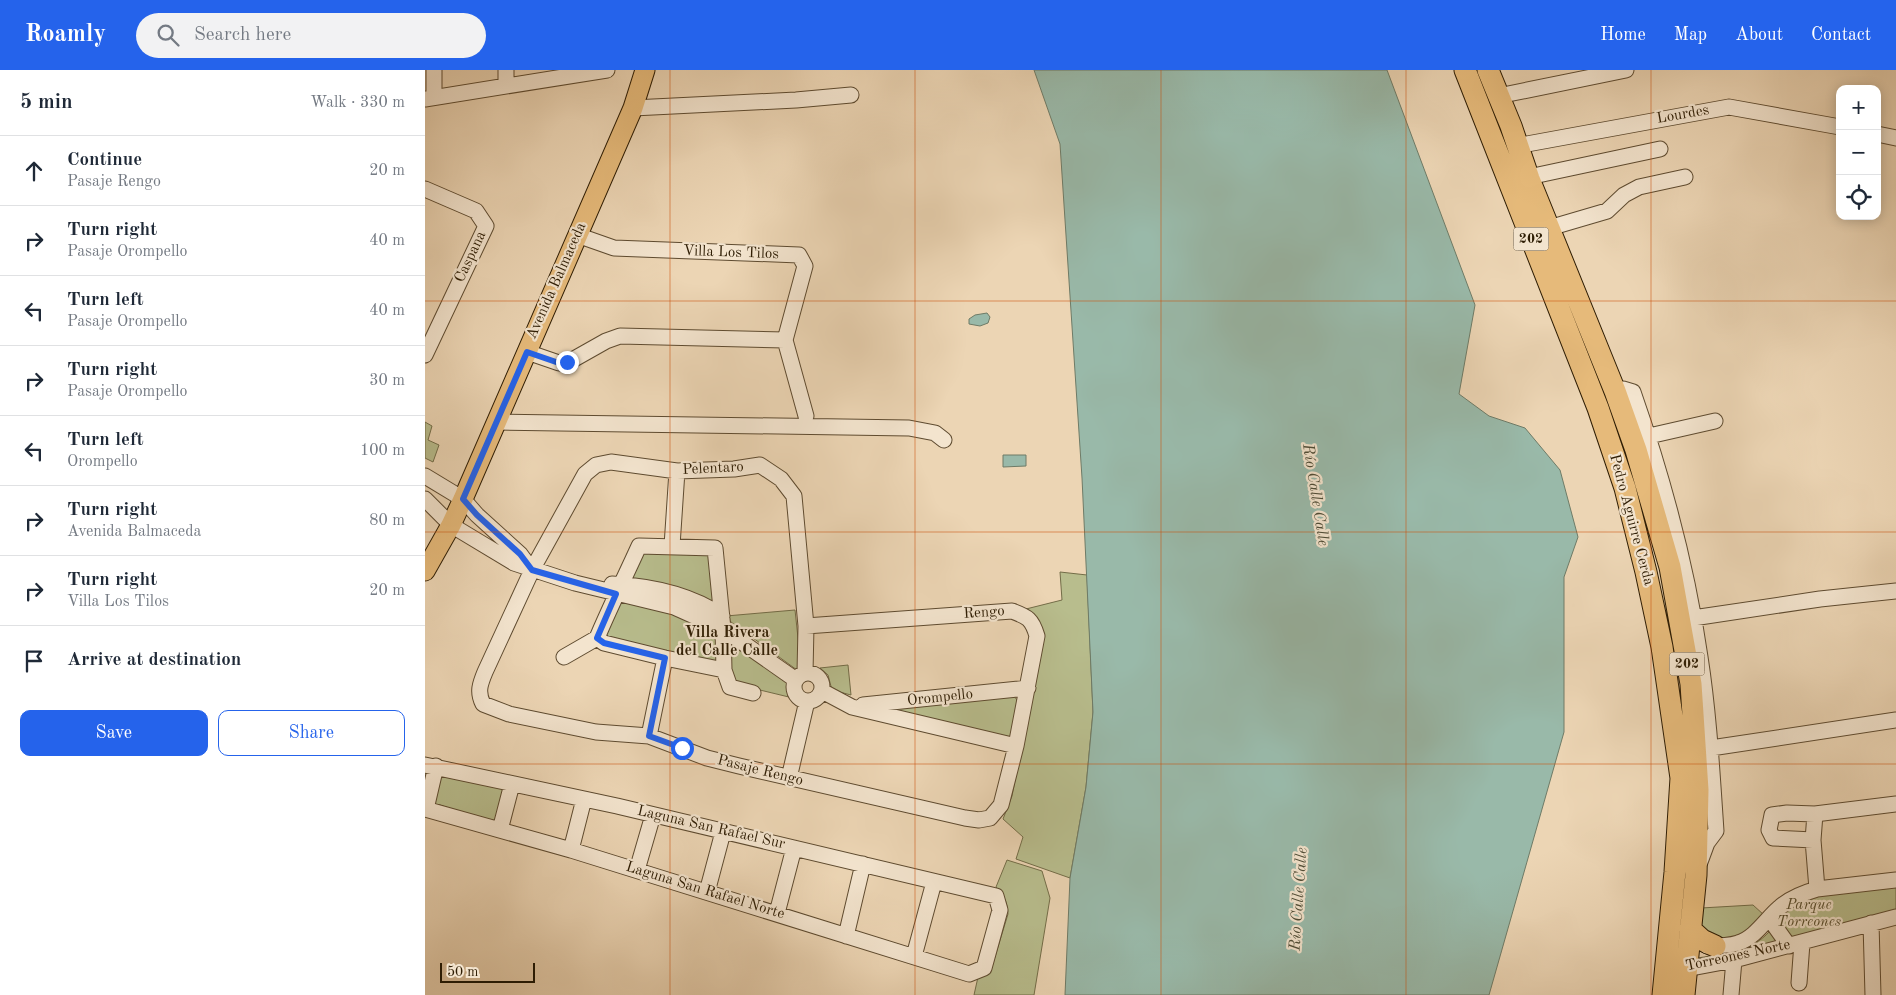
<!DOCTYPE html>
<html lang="en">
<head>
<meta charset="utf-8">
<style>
  body { margin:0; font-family:"Old Standard TT",serif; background:#f2f2f3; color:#1f2937 }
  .controls { position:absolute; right:15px; top:15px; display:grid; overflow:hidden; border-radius:10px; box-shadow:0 2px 12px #0003 }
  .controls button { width:45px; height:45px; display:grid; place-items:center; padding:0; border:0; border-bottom:1px solid #e0e1e3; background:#fff; color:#1f2937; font:25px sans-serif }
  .scale { position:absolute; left:15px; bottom:12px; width:95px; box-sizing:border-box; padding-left:5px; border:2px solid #2e1d04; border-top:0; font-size:14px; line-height:18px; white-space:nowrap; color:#2e1d04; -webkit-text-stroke:4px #f3e4ce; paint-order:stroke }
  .stop { position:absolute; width:15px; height:15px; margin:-11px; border:4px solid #2563eb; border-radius:50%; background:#fff }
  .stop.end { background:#2563eb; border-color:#fff; box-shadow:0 1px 5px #0008 }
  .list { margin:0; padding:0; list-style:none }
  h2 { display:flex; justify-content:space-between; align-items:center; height:65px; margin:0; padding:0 20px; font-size:21px }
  h2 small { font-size:16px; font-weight:400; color:#747a83 }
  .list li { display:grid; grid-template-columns:32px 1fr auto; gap:15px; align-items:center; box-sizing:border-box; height:70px; padding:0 20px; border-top:1px solid #e0e1e3 }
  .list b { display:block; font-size:19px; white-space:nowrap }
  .list p { margin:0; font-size:16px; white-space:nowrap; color:#747a83 }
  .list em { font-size:16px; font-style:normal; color:#747a83 }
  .actions { display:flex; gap:10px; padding:15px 20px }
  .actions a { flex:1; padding:11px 0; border:1px solid #2563eb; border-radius:10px; text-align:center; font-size:18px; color:#2563eb }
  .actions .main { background:#2563eb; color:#fff }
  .icon { flex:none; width:28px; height:28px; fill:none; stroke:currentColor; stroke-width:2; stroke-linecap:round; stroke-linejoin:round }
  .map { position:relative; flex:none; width:1471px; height:925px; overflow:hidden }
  header { display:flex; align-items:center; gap:30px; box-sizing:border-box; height:70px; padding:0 25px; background:#2563eb; color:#fff }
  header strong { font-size:24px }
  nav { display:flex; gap:28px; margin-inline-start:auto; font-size:18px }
  .search { width:350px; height:45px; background:#f2f2f3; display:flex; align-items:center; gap:12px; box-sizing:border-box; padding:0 18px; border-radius:28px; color:#747a83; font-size:19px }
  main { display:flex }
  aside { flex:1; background:#fff }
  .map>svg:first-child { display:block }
</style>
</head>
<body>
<header>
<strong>Roamly</strong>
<div class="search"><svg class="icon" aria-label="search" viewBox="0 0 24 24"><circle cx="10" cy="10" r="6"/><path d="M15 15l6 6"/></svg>Search here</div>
<nav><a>Home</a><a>Map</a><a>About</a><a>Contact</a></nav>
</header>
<main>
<aside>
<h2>5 min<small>Walk · 330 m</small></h2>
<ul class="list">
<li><svg class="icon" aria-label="ahead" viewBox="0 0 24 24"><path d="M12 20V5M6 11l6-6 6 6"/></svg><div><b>Continue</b><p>Pasaje Rengo</p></div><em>20 m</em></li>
<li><svg class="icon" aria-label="right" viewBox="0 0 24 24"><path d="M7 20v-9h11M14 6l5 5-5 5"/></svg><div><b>Turn right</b><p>Pasaje Orompello</p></div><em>40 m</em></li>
<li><svg class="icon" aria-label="left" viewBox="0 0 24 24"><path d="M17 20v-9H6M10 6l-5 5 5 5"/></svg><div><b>Turn left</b><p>Pasaje Orompello</p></div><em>40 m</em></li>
<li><svg class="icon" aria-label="right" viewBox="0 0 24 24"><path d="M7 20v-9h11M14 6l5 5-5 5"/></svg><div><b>Turn right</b><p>Pasaje Orompello</p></div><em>30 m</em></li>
<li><svg class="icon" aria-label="left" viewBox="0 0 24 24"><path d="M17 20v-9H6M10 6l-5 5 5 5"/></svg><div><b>Turn left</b><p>Orompello</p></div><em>100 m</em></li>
<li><svg class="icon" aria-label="right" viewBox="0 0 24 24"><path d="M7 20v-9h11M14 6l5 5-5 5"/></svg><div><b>Turn right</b><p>Avenida Balmaceda</p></div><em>80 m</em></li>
<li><svg class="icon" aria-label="right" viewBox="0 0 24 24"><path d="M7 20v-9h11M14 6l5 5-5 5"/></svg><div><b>Turn right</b><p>Villa Los Tilos</p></div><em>20 m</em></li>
<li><svg class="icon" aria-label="arrive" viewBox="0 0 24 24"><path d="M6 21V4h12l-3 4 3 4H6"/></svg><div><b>Arrive at destination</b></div></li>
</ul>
<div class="actions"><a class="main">Save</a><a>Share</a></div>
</aside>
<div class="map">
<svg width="1471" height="925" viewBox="0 0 1471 925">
  <rect width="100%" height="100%" fill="#ecd5b4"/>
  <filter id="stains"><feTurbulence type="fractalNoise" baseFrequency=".004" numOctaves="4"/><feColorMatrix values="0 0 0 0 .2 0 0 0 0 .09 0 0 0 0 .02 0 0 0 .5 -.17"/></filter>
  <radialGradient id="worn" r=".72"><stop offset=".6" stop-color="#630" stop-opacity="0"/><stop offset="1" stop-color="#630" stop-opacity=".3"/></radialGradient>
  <path fill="#b8bd8d" stroke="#736d48" d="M 0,352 L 7,356 L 3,370 L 14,375 L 8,392 L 0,388 Z
    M 217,482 L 286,484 L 291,538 L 205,513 Z
    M 635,502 L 662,505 L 668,642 L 661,717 L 645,808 L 591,789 L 598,767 L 578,749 L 587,726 L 618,565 L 601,539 L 637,530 Z
    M 194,529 L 236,537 L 293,562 L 295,595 L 177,565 Z
    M 370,540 L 376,596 L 372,600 L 306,552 L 301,546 Z
    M 310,572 L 365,613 L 368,628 L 310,614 L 306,611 L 305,578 Z
    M 423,595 L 426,625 L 407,620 L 403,605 L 395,598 Z
    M 587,624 L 593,631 L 587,667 L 582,671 L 468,643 L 470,636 Z
    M 0,702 L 77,718 L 80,723 L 73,747 L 66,752 L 0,730 Z
    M 582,790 L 617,801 L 625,828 L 609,925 L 549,925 L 553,907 L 566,900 L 583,844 C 582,832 580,826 571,817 Z
    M 1471,814 L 1471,840 L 1369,869 C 1358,862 1356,856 1354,844 L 1369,830 Z
    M 1328,835 L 1339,845 L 1333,854 L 1306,870 L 1275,863 L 1276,838 Z
    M 1345,861 L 1353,871 L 1349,875 L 1272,890 L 1272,888 C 1299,884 1325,883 1345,861 Z"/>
  <path fill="#99b9a9" stroke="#6e7b67" d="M 609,0 L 962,0 L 1050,235 L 1034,324 L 1064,346 L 1100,358 L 1135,400 L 1153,467 L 1139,507 L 1139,662 L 1064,925 L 640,925 L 645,808 L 661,717 L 668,642 L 657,408 L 635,74 Z
    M 562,243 L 565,247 L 563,253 L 555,256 L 544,254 L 544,249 L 550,245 Z
    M 578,385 L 601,385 L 601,396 L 578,397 Z"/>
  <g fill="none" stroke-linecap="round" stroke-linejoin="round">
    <defs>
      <path id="minor" d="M 81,16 L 81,0
        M 1083,24 L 1201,0
        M 9,27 L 9,0
        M 0,29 L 182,0
        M 208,38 L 371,30 L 426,25
        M 1452,64 L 1471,68
        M 1102,74 L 1304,37 L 1415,57
        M 1113,105 L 1235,79
        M 0,119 L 51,141 L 61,156 L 0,285
        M 1124,158 L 1182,141 L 1199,125 L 1214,117 L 1260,107
        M 152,165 L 189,178 L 374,185 L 380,196 L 360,270 L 381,346
        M 102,282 L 134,293 L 142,293 L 181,271 L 195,266 L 360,270
        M 1190,321 L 1198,319 L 1208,322 C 1238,408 1262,496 1275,587 C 1284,645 1287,703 1291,761 L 1282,773 L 1275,792
        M 72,352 L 484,358 L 510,363 L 519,370
        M 1224,366 L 1290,351
        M 0,406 L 38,429 L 52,445 L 95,484 L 106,499
        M 0,429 L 26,455 L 89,493 L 150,513 L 249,537 L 298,559 L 371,610
        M 247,476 L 252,401
        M 187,514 C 226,516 265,524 297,546
        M 1268,548 L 1395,529 L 1471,521
        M 139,587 L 172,568
        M 299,600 L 240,588 L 179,573 L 172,568 C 185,537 200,507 214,476 L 290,478 L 298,559 L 299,600 L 305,617 L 328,623
        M 380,603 L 381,556 L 369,426 L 356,409 L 335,395 L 309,399 L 252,401 L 186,392 L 171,395 L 160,404 L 107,500 L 60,602 C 55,614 52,622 58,634 L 84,644 L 171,662 L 224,666 L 282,688 L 314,696 L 540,748 L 554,750 L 565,748 L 576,735 L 591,676 L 612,566 C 607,549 603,547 587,541 L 381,556
        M369 617a14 14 0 1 1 28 0a14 14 0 1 1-28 0Z
        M 397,621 L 427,637 L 591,676
        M 438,635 L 603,618
        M 224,666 L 240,588
        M 1286,678 L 1471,650
        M 0,695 L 192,736 L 571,826 L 575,840 L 559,898 L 544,904 L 146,780 L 0,739
        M 364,708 L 382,631
        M 1,739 L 11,696
        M 1390,744 L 1388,770 L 1392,819
        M 75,760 L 87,714
        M 1388,770 L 1348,768 L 1344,760 L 1347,745 L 1362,743 L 1390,744 L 1471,734
        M 146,780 L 159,729
        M 212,800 L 228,745
        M 282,822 L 298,762
        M 352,843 L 369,778
        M 1344,848 L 1364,876
        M 1446,853 L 1448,925
        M 421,866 L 438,794
        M 1282,876 C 1292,876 1304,876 1313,873 C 1330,868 1341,849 1354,838 C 1365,828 1378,823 1392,819 L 1471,810
        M 489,886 L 509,812
        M 1254,899 L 1261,899 L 1309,890 L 1471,847
        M 1374,913 L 1377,873
        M 1306,925 L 1309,890"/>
      <path id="major" d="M 0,501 L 26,455 L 38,429 L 208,38 L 220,0"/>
      <path id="highway" d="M 1040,0 L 1173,338 L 1200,418 L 1221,502 L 1237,577 L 1256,708 L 1250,802 L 1238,925
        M 1063,0 L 1086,56 L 1104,109 L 1190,321 L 1211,380 L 1245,497 L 1266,614 L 1273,720 L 1271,805 L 1259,925
        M 1265,859 L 1277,870 L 1290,876"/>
    </defs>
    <use href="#minor" stroke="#5e4b30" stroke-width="17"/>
    <use href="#major" stroke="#2e1d04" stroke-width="21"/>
    <use href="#highway" stroke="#2e1d04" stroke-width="23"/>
    <use href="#minor" stroke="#f3e4ce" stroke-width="15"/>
    <use href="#major" stroke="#e6ba7a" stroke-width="19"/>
    <use href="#highway" stroke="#e6ba7a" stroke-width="21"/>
  </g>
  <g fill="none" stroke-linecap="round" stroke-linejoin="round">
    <path stroke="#2563eb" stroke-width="6" d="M 142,292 L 134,293 L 102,282 L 38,429 L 52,445 L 95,484 L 107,500 L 191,524 L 172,568 L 179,573 L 240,588 L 224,666 L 257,678"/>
  </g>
  <path fill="none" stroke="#cc500b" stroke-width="1" stroke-opacity="0.55" d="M 245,0 L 245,925M 490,0 L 490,925M 736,0 L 736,925M 981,0 L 981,925M 1226,0 L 1226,925M 0,231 L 1471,231M 0,462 L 1471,462M 0,694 L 1471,694"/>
  <g text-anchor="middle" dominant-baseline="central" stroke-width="4.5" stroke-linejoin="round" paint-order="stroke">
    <g fill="#f3e4ce" stroke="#695941" stroke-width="1">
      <rect x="1088.5" y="157.5" width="35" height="23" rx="4"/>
      <rect x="1244.5" y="582.5" width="35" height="23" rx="4"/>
    </g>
    <g font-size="14" font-weight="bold" fill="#2e1d04">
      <text x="1106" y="169">202</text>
      <text x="1262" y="594">202</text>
    </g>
    <g font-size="15" fill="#2e1d04" stroke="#f3e4ce">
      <text transform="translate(1258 45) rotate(-10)">Lourdes</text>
      <text transform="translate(306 183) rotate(2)">Villa Los Tilos</text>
      <text transform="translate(46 187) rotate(-65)">Caspana</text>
      <text transform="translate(132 211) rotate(-66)">Avenida Balmaceda</text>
      <text transform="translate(288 399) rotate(-3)">Pelentaro</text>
      <text transform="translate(1206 450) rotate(75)">Pedro Aguirre Cerda</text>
      <text transform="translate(559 543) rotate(-4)">Rengo</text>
      <text transform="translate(515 628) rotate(-6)">Orompello</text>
      <text transform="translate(335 701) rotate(14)">Pasaje Rengo</text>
      <text transform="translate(286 758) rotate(13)">Laguna San Rafael Sur</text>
      <text transform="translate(280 821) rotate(17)">Laguna San Rafael Norte</text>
      <text transform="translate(1313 886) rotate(-12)">Torreones Norte</text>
    </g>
    <g font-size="15" font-style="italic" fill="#574d2d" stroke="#f3e4ce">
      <text x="1384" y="835">Parque<tspan x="1384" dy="17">Torreones</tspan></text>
    </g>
    <g font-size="16" font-style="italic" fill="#4e4c36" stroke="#f3e4ce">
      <text transform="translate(890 425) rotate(81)">Río Calle Calle</text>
      <text transform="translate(874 829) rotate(-86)">Río Calle Calle</text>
    </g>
    <g font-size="16" font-weight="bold" fill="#2e1d04" stroke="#f3e4ce">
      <text x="302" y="563">Villa Rivera<tspan x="302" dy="18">del Calle Calle</tspan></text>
    </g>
  </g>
  <rect width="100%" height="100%" filter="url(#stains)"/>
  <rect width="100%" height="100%" fill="url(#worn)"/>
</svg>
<div class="controls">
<button>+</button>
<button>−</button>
<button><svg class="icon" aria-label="locate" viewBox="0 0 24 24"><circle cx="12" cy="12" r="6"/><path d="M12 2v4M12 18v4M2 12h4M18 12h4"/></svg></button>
</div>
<div class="scale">50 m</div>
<div class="stop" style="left:257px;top:678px"></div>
<div class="stop end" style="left:142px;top:292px"></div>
</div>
</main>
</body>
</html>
